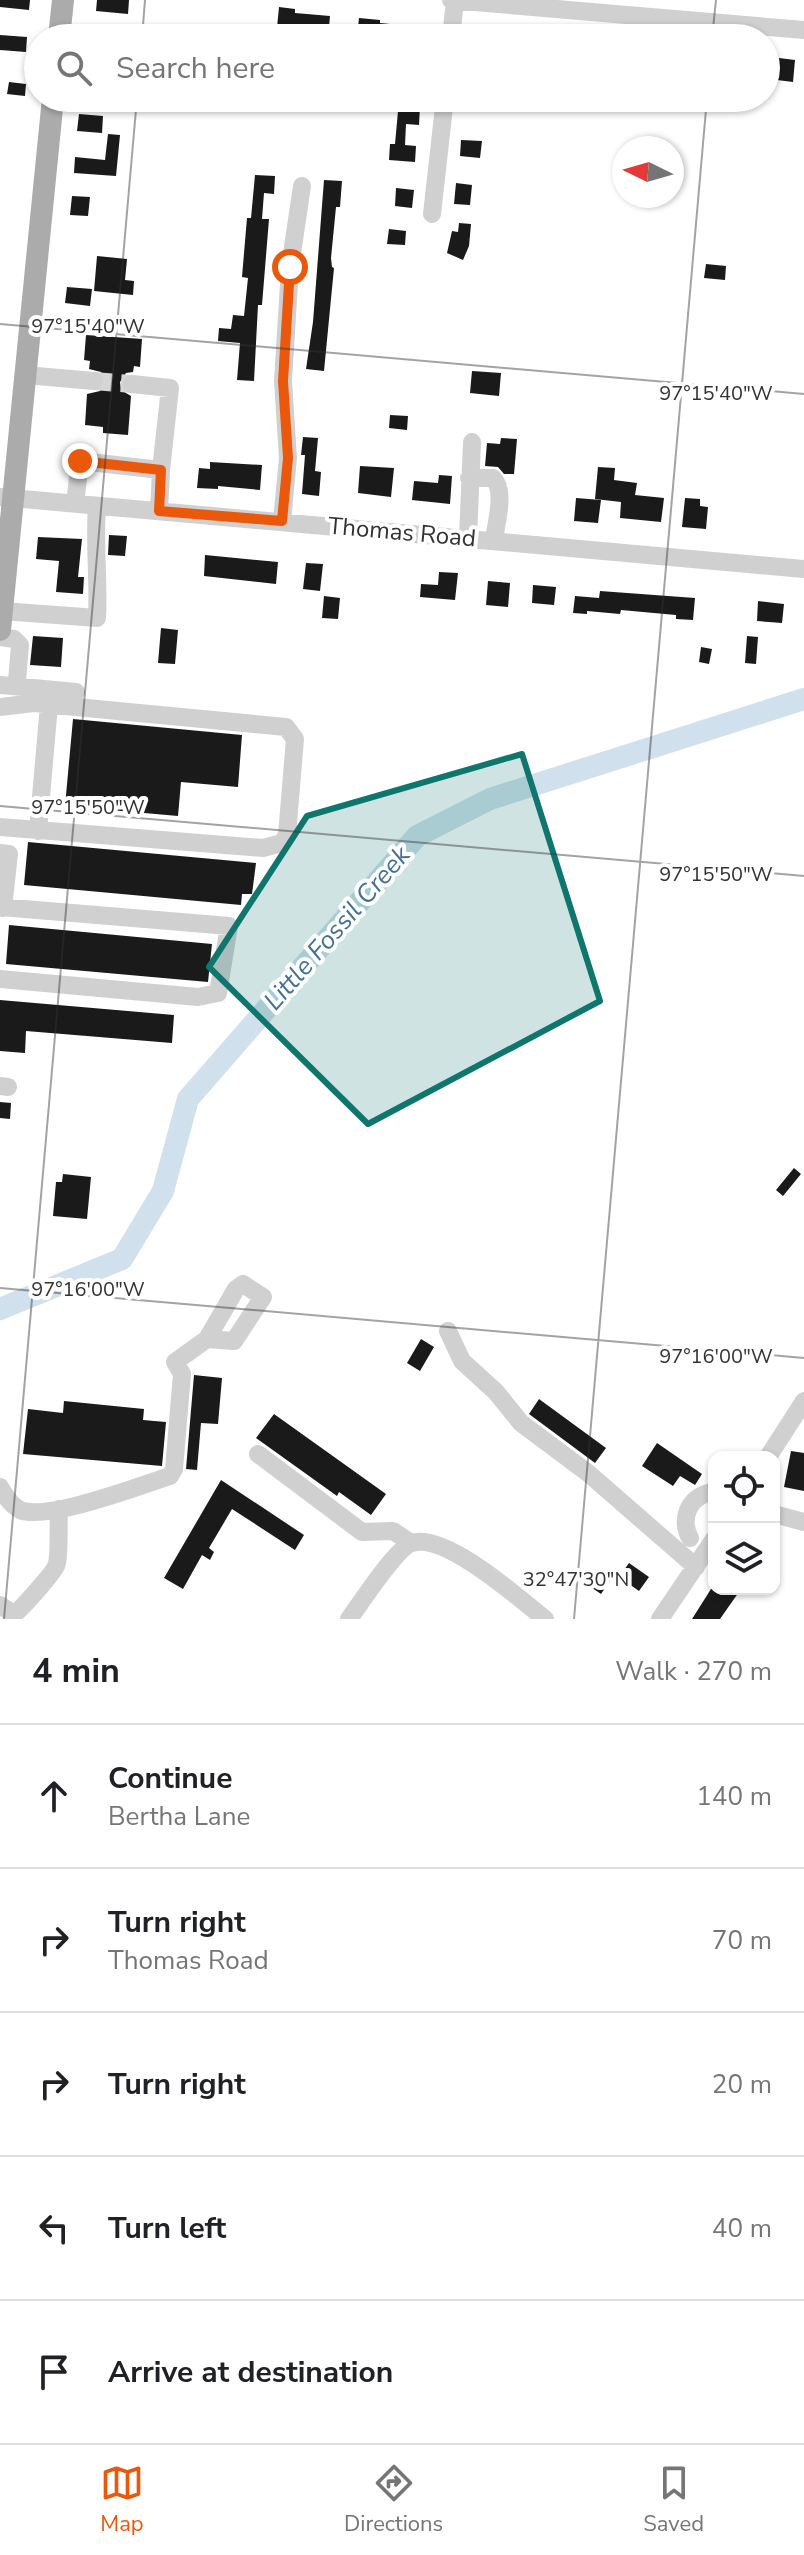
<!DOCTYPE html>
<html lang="en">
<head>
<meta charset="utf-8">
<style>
  body { margin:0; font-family:"Nunito Sans",sans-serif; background:#f6f6f6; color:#202124 }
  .controls { position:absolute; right:24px; bottom:24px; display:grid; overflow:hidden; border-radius:16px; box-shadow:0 2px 6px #0004 }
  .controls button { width:72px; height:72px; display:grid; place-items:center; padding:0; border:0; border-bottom:2px solid #e0e0e0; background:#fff; color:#202124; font:40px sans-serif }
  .compass { position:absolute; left:612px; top:136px; width:72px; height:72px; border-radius:50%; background:#fff; box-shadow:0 2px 6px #0004; rotate:275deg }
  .stop { position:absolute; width:24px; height:24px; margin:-18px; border:6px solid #ea580c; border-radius:50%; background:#fff }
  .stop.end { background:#ea580c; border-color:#fff; box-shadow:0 2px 8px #0008 }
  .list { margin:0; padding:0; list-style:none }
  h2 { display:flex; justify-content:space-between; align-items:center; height:104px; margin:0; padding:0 32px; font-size:34px }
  h2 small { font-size:26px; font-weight:400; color:#757577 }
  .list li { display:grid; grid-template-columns:52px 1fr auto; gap:24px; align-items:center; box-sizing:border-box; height:144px; padding:0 32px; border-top:2px solid #e0e0e0 }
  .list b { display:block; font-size:30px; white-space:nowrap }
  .list p { margin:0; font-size:26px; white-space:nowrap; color:#757577 }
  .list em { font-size:26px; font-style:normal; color:#757577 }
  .icon { flex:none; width:44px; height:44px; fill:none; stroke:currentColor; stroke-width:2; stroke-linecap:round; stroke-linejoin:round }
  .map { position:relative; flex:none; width:804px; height:1619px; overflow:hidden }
  .search { position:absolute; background:#fff; box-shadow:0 2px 6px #0004; left:24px; right:24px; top:24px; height:88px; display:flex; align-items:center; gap:20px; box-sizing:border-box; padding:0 28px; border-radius:44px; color:#757577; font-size:30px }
  .sheet { height:824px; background:#fff }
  nav { display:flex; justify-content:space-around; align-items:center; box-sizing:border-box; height:112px; border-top:2px solid #e0e0e0; background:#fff; font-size:22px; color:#757577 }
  nav a { display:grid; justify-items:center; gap:4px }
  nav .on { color:#ea580c }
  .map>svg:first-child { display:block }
</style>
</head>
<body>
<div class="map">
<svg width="804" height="1619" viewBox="0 0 804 1619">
  <rect width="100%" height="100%" fill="#fff"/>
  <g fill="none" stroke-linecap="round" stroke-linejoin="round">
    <path stroke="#d0e1ed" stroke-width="22" d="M 0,1309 L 122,1259 L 163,1191 L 188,1099 L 417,836 L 490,799 L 804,699"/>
  </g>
  <path fill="#1a1a1a" d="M 0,0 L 30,0 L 29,10 L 0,7 Z
    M 97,0 L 129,0 L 128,14 L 96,11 Z
    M 279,7 L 295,9 L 295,13 L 330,16 L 328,38 L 276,38 Z
    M 359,18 L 380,20 L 380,23 L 432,28 L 431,38 L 357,36 Z
    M 0,35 L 27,37 L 26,52 L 0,50 Z
    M 779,58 L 795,60 L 793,82 L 769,79 L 771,66 L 778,66 Z
    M 9,82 L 26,84 L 25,96 L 7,94 Z
    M 406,104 L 420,106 L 419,125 L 406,124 L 405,145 L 416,146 L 415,162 L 389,160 L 390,144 L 395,144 L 398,111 L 405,112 Z
    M 79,114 L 103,116 L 102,133 L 77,131 Z
    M 108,134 L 120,135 L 116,176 L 74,173 L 75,157 L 105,160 Z
    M 461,140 L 482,141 L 480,158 L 460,156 Z
    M 255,175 L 275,176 L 274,194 L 264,193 L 262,219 L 269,219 L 262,305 L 258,305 L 254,381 L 237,380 L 240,343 L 218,341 L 219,328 L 231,329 L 233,315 L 244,316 L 248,278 L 242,277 L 247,218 L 251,218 Z
    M 324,180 L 342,181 L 340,207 L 336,207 L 331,258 L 332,267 L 334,268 L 324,371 L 306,369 L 313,322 Z
    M 456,183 L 472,185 L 470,205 L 454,204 Z
    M 396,188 L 414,190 L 412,208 L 395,206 Z
    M 72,196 L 90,197 L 88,216 L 70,215 Z
    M 459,223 L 471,224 L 469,246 L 463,260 L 447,253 L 452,231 L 458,232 Z
    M 389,229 L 406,231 L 405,245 L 387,244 Z
    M 97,256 L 127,259 L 125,280 L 134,281 L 133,295 L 94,291 Z
    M 706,264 L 726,266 L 725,280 L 704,278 Z
    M 67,287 L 92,289 L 90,306 L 65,303 Z
    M 86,335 L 142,339 L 140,367 L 134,366 L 133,372 L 126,373 L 120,382 L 121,390 L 131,396 L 128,435 L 103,433 L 103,427 L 85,425 L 87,394 L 100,391 L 106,381 L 101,372 L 89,369 L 90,361 L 84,360 Z
    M 472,371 L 501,373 L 499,396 L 470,393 Z
    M 390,415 L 408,416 L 407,430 L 389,428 Z
    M 303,437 L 318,438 L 315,471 L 321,472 L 319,496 L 302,494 L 305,455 L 301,455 Z
    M 501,438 L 517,439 L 514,474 L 504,474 L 498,467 L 485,466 L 487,443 L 500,444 Z
    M 210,462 L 262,465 L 260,490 L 218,486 L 218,489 L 197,488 L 199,468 L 210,469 Z
    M 360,466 L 394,468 L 391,497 L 358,493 Z
    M 598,467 L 615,468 L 614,480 L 637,483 L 635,495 L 664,498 L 661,522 L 620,518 L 621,502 L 595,499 Z
    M 439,475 L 452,476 L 450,504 L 412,500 L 414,481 L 438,483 Z
    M 576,498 L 601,500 L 598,523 L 574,521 Z
    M 685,498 L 700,499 L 700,506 L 708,507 L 706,529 L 682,527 Z
    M 109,535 L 127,536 L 125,556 L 108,555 Z
    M 38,537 L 82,539 L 78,577 L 84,577 L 83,594 L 56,592 L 59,561 L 36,559 Z
    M 205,555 L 278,562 L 276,584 L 204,576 Z
    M 306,563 L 323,564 L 320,591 L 303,589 Z
    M 439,572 L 458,573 L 455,600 L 420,597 L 421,584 L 438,585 Z
    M 488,581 L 510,583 L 508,607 L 486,605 Z
    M 533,585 L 556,587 L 554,605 L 532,603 Z
    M 600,591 L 695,598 L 693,620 L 676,619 L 676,615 L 621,610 L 620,614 L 587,611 L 587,614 L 573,613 L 575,596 L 599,598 Z
    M 324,596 L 340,598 L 338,619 L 322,618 Z
    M 758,601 L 784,604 L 782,623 L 757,621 Z
    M 161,628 L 178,630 L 175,664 L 158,663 Z
    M 33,636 L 63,638 L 61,667 L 30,665 Z
    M 747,636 L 758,637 L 756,664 L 745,663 Z
    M 701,647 L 712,649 L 709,664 L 699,662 Z
    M 73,719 L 242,735 L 238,787 L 181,782 L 178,816 L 65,806 Z
    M 28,842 L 256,863 L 252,894 L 242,894 L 241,905 L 24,885 Z
    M 9,925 L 212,944 L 208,982 L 6,964 Z
    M 0,1000 L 174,1015 L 172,1043 L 26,1031 L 25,1053 L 0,1051 Z
    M 0,1102 L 11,1103 L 10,1119 L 0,1118 Z
    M 794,1168 L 801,1174 L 783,1196 L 776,1190 Z
    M 63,1174 L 91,1177 L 87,1219 L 53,1216 L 56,1182 L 62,1182 Z
    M 421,1339 L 434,1347 L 420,1371 L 407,1363 Z
    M 194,1375 L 222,1378 L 218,1424 L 201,1423 L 197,1470 L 186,1469 Z
    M 539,1399 L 606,1448 L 595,1463 L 529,1414 Z
    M 64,1401 L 144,1409 L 143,1420 L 166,1422 L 162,1466 L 23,1454 L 28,1409 L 63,1413 Z
    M 274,1414 L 386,1494 L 371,1515 L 339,1492 L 337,1496 L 256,1438 Z
    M 657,1443 L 702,1474 L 695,1485 L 680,1476 L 673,1486 L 642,1466 Z
    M 791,1451 L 804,1453 L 804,1491 L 784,1487 Z
    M 221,1480 L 304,1535 L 295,1550 L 232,1509 L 209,1548 L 214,1552 L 210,1560 L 202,1555 L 183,1589 L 164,1578 Z
    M 629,1563 L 649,1577 L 639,1591 L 619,1577 Z
    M 594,1570 L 610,1581 L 601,1594 L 585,1583 Z
    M 711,1589 L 741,1589 L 720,1619 L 692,1619 Z"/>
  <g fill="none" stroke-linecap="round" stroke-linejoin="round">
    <path stroke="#d6d6d6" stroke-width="18" stroke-dasharray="18 9" stroke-linecap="butt" d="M 94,381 L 132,384"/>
    <path stroke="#d0d0d0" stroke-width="18" d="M 451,0 L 804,30
      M 451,38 L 455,0
      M 432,214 L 445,98
      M 25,375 L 94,381
      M 132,384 L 170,388 L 161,470
      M 469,478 L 493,478 C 506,491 496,523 494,540
      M 0,497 L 804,569
      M 75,504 L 80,461 L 161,470 L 159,511
      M 282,521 L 288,458 L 283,381 L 290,267 L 302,186
      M 468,538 L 472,442
      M 2,611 L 97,618 C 99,581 94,543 97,506
      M 0,637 L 14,639 L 20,645 L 17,681 L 12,686 L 0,685
      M 12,686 L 76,692
      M 0,707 L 34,703 L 286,727 L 295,739 L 287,835 L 282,843 L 263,848 L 0,827
      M 38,831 L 49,705
      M 0,853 L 9,854 L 3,908
      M 0,907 L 229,926 L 218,993 L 198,997 L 0,979
      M 0,1086 L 8,1087
      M 448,1331 L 462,1361 L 496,1392 L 521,1423 L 588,1473 L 696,1567
      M 258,1454 L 362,1532 L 393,1531 L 411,1543
      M 768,1457 L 804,1401
      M 0,1487 C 5,1496 11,1505 20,1510 C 48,1521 139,1486 170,1476 L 174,1469 L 182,1374 L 175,1362 L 207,1339 L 236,1289 L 243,1284 L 263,1297 L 234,1341 L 207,1339
      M 774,1514 L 804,1522
      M 690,1538 C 679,1518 690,1494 714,1492
      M 0,1605 L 14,1614 C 20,1611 54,1572 56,1566 C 60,1558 58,1521 59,1509
      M 349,1619 C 361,1603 396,1548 412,1543 C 445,1532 520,1599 545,1619
      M 660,1619 L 714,1539"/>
    <path stroke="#ababab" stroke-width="22" d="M 59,38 L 63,0
      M 0,630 L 53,98"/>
  </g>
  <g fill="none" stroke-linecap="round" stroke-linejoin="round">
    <path stroke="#ea580c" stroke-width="10" d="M 80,461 L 161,470 L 159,511 L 282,521 L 288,458 L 283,381 L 290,267"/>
  </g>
  <path fill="#0f766e" fill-opacity="0.2" stroke="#0f766e" stroke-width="6" stroke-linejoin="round" d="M 522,754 L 600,1001 L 368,1124 L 209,967 L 307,816 Z"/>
  <path fill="none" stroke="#333" stroke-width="2" stroke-opacity="0.45" d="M 142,38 L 145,0M 712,38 L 716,0M 0,324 L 804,394M 0,806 L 804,876M 0,1288 L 804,1358M 4,1619 L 137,98M 574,1619 L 707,98"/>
  <g text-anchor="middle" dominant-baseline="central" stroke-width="8" stroke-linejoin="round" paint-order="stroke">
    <g font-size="24" fill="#333" stroke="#fff">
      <text transform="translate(402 532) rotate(5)">Thomas Road</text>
    </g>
    <g font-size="26" font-style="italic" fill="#437193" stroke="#fff">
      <text transform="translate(337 928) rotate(-49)">Little Fossil Creek</text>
    </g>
  </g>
  <g font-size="20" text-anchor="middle" fill="#333" stroke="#fff" stroke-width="8" stroke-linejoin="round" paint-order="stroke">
    <text x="88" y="333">97°15'40"W</text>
    <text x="716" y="400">97°15'40"W</text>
    <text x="88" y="814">97°15'50"W</text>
    <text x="716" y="881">97°15'50"W</text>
    <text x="88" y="1296">97°16'00"W</text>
    <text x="716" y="1363">97°16'00"W</text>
    <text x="576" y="1586">32°47'30"N</text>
  </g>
</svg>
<div class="controls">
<button><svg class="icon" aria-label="locate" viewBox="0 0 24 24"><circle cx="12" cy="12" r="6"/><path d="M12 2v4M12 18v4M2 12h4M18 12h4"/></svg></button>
<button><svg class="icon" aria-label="layers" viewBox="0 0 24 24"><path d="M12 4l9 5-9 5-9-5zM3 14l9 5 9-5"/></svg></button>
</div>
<svg class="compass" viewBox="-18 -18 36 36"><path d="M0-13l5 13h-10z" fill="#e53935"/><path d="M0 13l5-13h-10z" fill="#757577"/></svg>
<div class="stop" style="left:290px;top:267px"></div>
<div class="stop end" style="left:80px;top:461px"></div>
<div class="search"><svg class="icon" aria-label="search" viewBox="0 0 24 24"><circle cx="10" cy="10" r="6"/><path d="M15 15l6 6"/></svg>Search here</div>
</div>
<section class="sheet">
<h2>4 min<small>Walk · 270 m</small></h2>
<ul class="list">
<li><svg class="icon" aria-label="ahead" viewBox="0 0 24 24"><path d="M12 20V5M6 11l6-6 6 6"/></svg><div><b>Continue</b><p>Bertha Lane</p></div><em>140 m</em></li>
<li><svg class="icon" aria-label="right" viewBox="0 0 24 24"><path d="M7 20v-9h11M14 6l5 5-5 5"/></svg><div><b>Turn right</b><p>Thomas Road</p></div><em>70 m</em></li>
<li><svg class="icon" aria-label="right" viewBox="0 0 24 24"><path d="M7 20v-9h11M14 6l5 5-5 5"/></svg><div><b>Turn right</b></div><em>20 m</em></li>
<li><svg class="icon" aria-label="left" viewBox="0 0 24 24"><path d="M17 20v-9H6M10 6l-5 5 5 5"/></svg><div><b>Turn left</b></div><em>40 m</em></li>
<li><svg class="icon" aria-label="arrive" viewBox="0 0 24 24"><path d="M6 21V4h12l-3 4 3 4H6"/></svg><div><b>Arrive at destination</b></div></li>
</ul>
</section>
<nav>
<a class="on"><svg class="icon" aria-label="map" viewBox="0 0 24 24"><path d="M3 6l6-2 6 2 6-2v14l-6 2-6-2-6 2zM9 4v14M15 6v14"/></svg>Map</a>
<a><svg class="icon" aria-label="directions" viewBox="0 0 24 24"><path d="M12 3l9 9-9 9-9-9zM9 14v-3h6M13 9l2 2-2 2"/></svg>Directions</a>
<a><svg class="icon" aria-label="saved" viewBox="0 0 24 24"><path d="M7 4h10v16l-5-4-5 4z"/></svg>Saved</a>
</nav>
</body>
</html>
